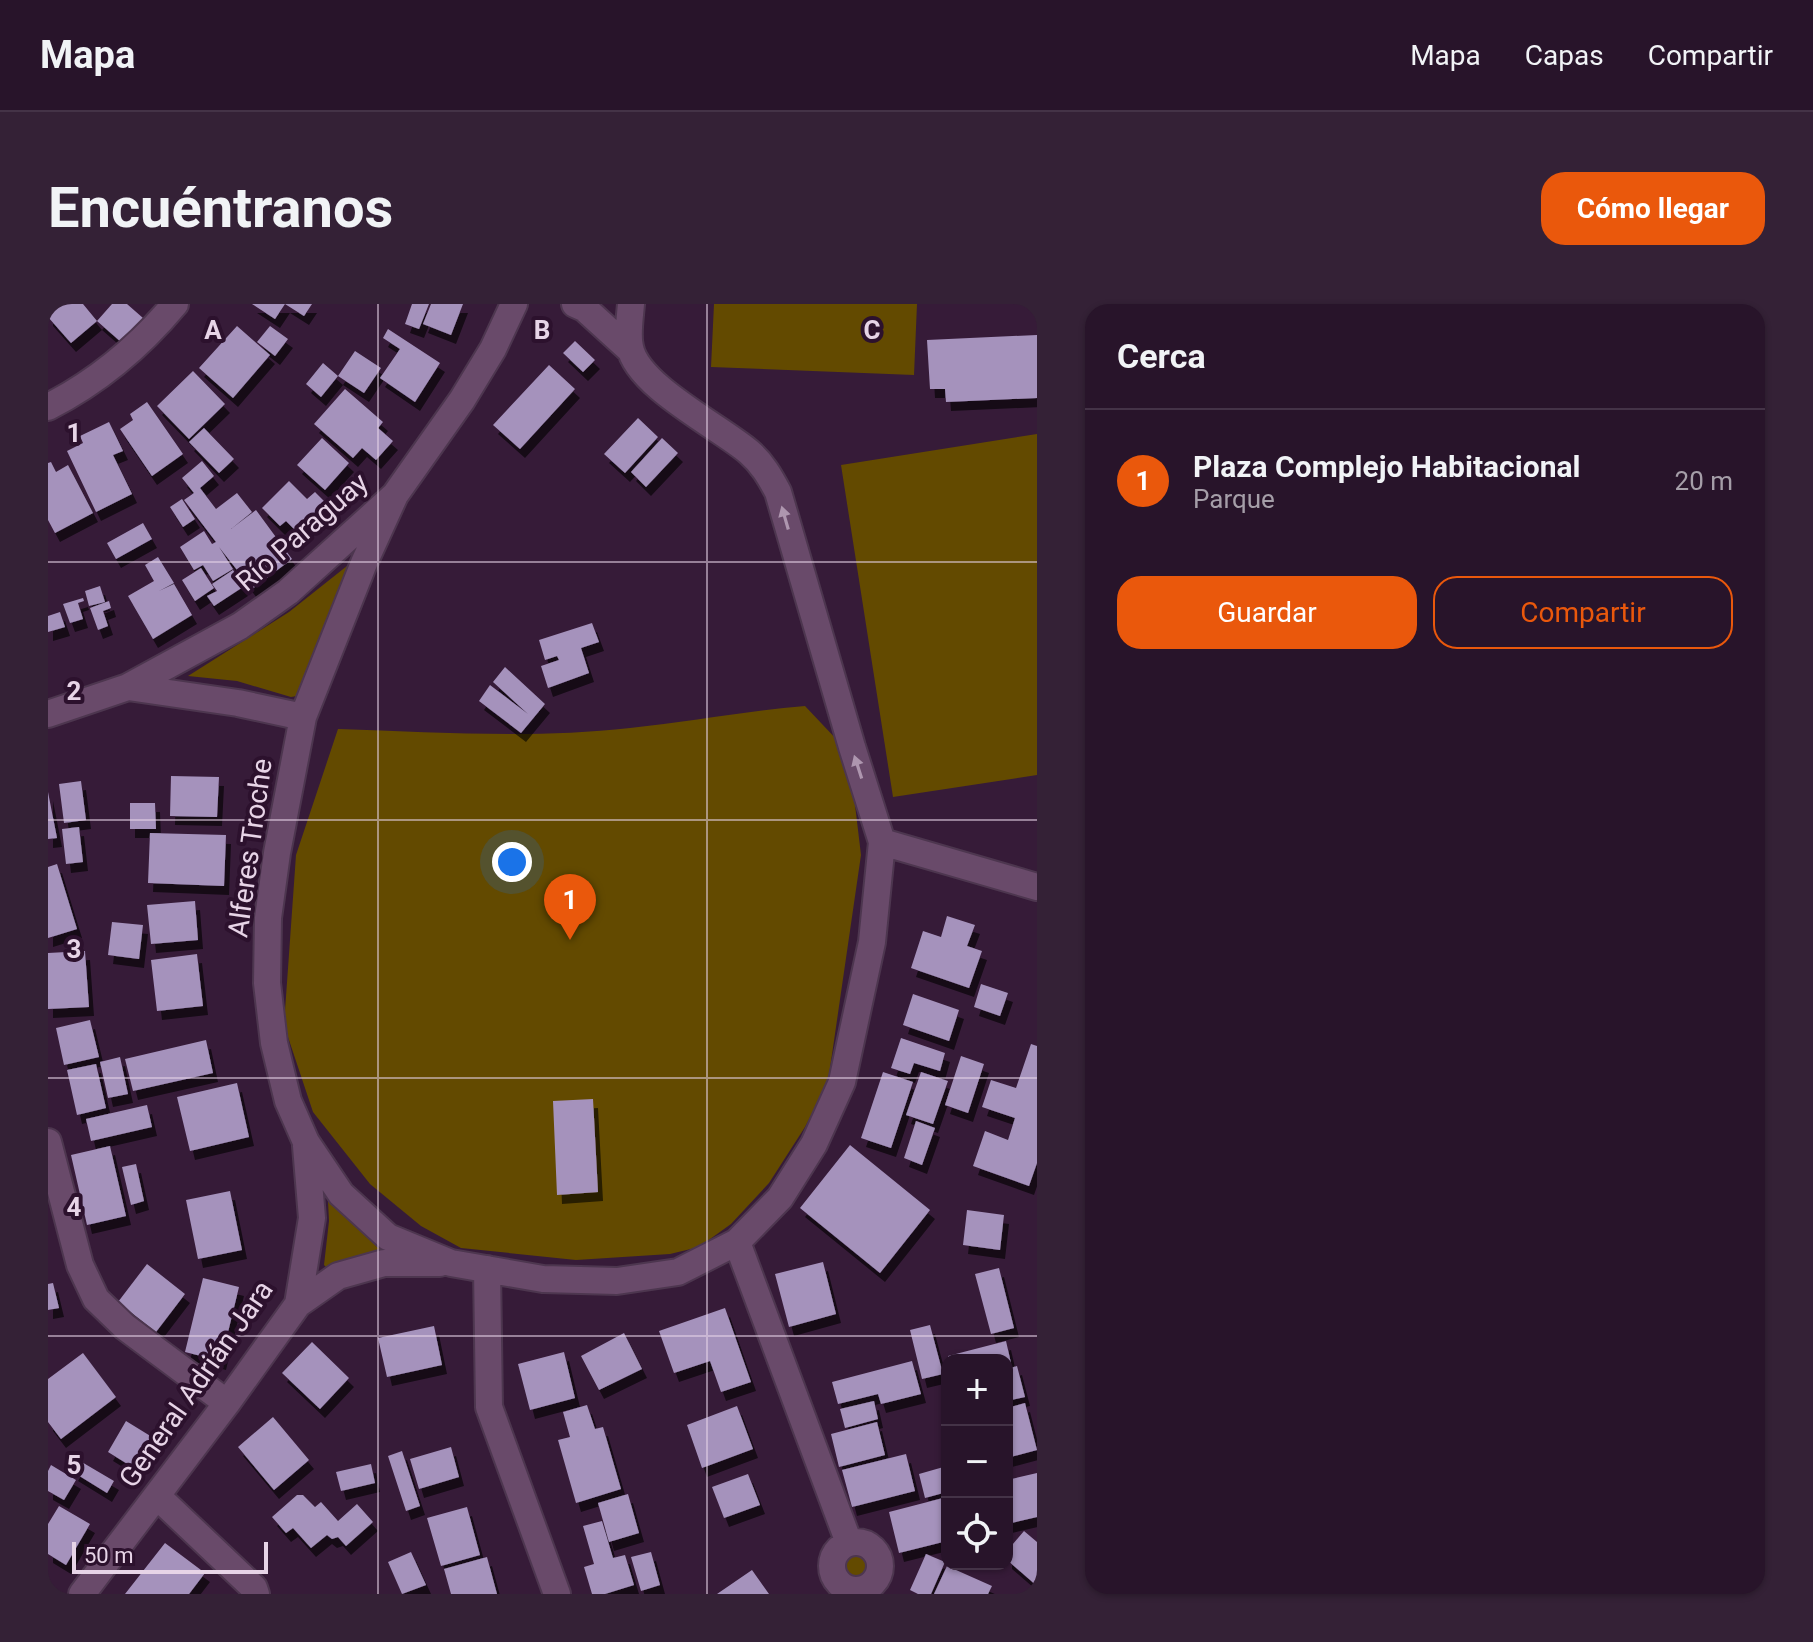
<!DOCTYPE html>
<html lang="es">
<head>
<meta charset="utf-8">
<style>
  body { margin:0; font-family:Roboto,sans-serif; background:#342136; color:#f1f3f6 }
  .controls { position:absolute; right:24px; bottom:24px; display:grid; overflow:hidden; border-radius:16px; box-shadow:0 2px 6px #0004 }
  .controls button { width:72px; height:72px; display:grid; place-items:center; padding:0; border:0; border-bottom:2px solid #443347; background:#28142a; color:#f1f3f6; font:40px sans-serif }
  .scale { position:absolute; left:24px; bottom:20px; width:196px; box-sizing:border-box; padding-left:8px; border:4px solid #e7d4e7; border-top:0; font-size:22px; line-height:28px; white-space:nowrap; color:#e7d4e7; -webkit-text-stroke:6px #2c112d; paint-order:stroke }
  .you { position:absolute; left:464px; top:558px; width:28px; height:28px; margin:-20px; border:6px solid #fff; border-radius:50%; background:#1a73e8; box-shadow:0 0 0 12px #1a73e833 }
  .badge { display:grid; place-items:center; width:52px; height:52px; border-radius:50%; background:#ea580c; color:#fff; font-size:26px; font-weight:700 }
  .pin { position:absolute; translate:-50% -66px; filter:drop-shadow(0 2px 4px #0008) }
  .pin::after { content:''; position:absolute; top:42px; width:28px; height:24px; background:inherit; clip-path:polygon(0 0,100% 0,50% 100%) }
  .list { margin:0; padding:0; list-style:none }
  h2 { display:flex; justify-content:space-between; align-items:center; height:104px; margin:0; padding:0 32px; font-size:34px }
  h2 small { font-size:26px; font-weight:400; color:#a59ea8 }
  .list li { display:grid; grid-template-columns:52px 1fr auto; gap:24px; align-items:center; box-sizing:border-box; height:144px; padding:0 32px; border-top:2px solid #443347 }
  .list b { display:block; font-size:30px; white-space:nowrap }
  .list p { margin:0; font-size:26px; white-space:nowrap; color:#a59ea8 }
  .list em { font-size:26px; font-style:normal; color:#a59ea8 }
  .actions { display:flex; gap:16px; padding:24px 32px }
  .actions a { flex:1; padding:18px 0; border:2px solid #ea580c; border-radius:24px; text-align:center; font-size:28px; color:#ea580c }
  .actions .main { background:#ea580c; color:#fff }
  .icon { flex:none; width:44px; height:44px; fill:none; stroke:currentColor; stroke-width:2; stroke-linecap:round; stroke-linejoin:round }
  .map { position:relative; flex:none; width:989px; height:1290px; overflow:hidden; border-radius:24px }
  header { display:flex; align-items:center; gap:48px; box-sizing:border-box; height:112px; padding:0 40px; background:#28142a; border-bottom:2px solid #443347 }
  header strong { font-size:38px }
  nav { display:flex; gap:44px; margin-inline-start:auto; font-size:28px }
  .intro { display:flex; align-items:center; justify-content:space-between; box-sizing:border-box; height:192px; padding:0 48px }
  h1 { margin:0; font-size:56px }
  .button { padding:20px 36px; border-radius:24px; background:#ea580c; color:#fff; font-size:28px; font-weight:700 }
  main { display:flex; gap:48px; padding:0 48px }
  aside { flex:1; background:#28142a; border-radius:24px; box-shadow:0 2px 6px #0004 }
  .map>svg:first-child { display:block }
</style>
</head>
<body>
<header>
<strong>Mapa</strong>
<nav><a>Mapa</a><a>Capas</a><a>Compartir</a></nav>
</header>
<div class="intro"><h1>Encuéntranos</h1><a class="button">Cómo llegar</a></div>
<main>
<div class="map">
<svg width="989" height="1290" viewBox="0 0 989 1290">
  <defs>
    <filter id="shadow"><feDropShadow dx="5" dy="9" stdDeviation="0" flood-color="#0009"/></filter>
  </defs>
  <rect width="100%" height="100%" fill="#361b38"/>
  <path fill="#634a00" d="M 666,0 L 869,0 L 866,71 L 663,63 Z
    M 989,130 L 989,471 L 845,493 L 793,161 Z
    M 304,258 L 249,392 L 243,393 L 189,377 L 140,372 L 241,308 Z
    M 757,402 L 791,438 L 805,484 L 813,551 L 780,778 L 757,823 L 721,879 L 683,920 L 651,943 L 622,950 L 528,956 L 413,944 L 373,922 L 322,880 L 265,808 L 236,721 L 248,551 L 290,425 C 387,428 485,435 582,424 C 641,418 698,407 757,402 Z
    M 283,896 L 309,923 L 334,943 L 334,947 L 280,965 L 276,961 L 281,917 L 280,897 Z
    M796 1263a14 14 0 1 1 28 0a14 14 0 1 1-28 0Z"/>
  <path fill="#a592bc" filter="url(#shadow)" d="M 8,0 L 35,0 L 49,17 L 23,39 L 0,13 L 0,7 Z
    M 64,0 L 79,0 L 95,14 L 73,38 L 49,17 Z
    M 204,0 L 237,0 L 227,15 Z
    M 237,0 L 264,0 L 256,12 Z
    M 364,0 L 381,0 L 371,25 L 357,20 Z
    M 383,0 L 415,0 L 403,31 L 375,20 Z
    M 189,22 L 222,51 L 185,94 L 151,64 Z
    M 222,22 L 240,35 L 227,52 L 209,38 Z
    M 340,25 L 392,59 L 367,98 L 332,74 L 352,45 L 335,34 Z
    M 989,31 L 989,94 L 898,98 L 897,85 L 882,85 L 879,36 Z
    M 527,37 L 547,56 L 535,68 L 515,49 Z
    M 307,47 L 333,64 L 316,89 L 290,72 Z
    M 275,59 L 290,72 L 273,93 L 258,80 Z
    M 501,61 L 527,85 L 472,145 L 445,121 Z
    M 145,67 L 177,100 L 141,135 L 109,102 Z
    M 297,85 L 335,118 L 330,124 L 345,137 L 328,156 L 314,144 L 305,154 L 266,120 Z
    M 99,98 L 135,150 L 104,172 L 72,125 L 85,116 L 82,110 Z
    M 590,114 L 610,133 L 577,169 L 556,150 Z
    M 61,118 L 75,147 L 65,151 L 84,190 L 48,208 L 19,147 L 35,139 L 32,132 Z
    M 156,124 L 186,155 L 171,169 L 141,138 Z
    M 274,134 L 301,159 L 277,186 L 249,161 Z
    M 614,134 L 630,149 L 598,183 L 583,168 Z
    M 154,157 L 166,172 L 152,184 L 168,205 L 189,189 L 204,208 L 183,225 L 208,206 L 244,255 L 204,285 L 171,243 L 185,265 L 165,277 L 155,261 L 146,266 L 132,243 L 156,227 L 164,240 L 168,238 L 136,196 L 146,189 L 134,174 Z
    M 3,158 L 8,168 L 20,161 L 45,209 L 7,229 L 0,216 L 0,159 Z
    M 241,177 L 259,195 L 267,188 L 281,202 L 252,231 L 238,217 L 232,222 L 214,204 Z
    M 134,195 L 147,215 L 135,223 L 122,203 Z
    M 95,219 L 104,235 L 68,255 L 59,239 Z
    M 110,253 L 126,279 L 111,287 L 126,280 L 144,311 L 105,335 L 80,292 L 106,277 L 97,261 Z
    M 153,264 L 166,284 L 147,297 L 134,276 Z
    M 185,266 L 195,283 L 166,302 L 159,292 L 169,287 L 164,280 Z
    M 52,282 L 57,298 L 41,302 L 37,287 Z
    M 35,294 L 36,297 L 30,299 L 35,315 L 22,319 L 15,300 Z
    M 61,297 L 63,304 L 55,307 L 60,322 L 50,326 L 42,304 Z
    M 12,308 L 17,323 L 0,328 L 0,312 Z
    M 544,319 L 551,338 L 533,344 L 541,369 L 500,384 L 493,362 L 511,356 L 509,352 L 497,356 L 491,336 Z
    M 457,363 L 497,400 L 473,429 L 431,397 L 442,381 L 480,410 L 445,378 Z
    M 123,472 L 171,473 L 169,513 L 122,512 Z
    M 33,477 L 38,516 L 16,519 L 11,480 Z
    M 0,488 L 9,534 L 0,535 Z
    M 82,499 L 107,499 L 108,525 L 82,525 Z
    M 31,523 L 35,558 L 18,560 L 14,525 Z
    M 102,529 L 178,531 L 176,582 L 100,579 Z
    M 9,560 L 29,625 L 0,634 L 0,563 Z
    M 147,597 L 150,636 L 103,640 L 99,601 Z
    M 899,612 L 927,621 L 919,642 L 934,647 L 921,684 L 863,664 L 875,627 L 893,633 Z
    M 64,618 L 95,621 L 91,655 L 60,651 Z
    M 37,647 L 41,703 L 0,705 L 0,649 Z
    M 149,650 L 155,702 L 109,707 L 103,656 Z
    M 933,680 L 960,689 L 952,712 L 926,703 Z
    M 865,690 L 911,706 L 901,737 L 855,721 Z
    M 42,716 L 51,753 L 16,761 L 8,724 Z
    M 853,734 L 897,749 L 892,767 L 866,759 L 862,770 L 843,764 Z
    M 158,736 L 165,769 L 85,787 L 77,755 Z
    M 983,740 L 989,742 L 989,859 L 981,882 L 925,862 L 937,827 L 960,836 L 967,814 L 934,803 L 943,776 L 968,784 Z
    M 913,752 L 936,760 L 920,809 L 897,801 Z
    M 72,753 L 80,790 L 60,794 L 52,758 Z
    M 48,760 L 58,804 L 29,811 L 19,766 Z
    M 835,768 L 865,778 L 843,844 L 813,834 Z
    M 873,768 L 900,777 L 885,820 L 858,811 Z
    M 189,779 L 201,833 L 142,847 L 129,793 Z
    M 545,795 L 550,888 L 509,891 L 505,797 Z
    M 99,801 L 104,823 L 43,837 L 38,815 Z
    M 868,817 L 887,824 L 874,861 L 856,854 Z
    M 802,841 L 882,906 L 832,969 L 752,904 Z
    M 62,842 L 78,912 L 39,921 L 23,851 Z
    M 88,860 L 96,897 L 83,901 L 74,863 Z
    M 182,887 L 194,946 L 150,955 L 138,896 Z
    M 919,906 L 956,911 L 952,946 L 915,941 Z
    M 775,958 L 788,1010 L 741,1023 L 727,970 Z
    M 99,960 L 137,990 L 108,1028 L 70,998 Z
    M 951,964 L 966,1024 L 943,1030 L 927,970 Z
    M 155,974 L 191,983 L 173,1057 L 137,1048 Z
    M 5,979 L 11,1004 L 0,1006 L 0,980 Z
    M 677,1004 L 703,1078 L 673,1088 L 662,1057 L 626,1069 L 611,1027 Z
    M 882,1021 L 895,1070 L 874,1075 L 862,1026 Z
    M 386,1022 L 394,1061 L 339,1073 L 330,1034 Z
    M 576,1029 L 594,1065 L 551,1086 L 533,1052 Z
    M 958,1037 L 963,1059 L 959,1060 L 959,1056 L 901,1056 L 900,1052 Z
    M 264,1038 L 301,1074 L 272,1105 L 234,1069 Z
    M 516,1048 L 527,1094 L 482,1106 L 470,1060 Z
    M 35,1049 L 68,1093 L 13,1135 L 0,1118 L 0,1075 Z
    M 864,1057 L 873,1090 L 833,1100 L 830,1090 L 790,1100 L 784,1078 Z
    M 969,1062 L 977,1093 L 959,1097 L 959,1065 Z
    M 826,1097 L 830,1115 L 797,1124 L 792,1105 Z
    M 977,1099 L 989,1146 L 959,1154 L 959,1104 Z
    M 539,1101 L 547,1125 L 555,1123 L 573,1185 L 528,1199 L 510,1136 L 522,1133 L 515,1108 Z
    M 689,1102 L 705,1145 L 654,1164 L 639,1121 Z
    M 225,1113 L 261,1156 L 226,1186 L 190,1143 Z
    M 78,1117 L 104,1133 L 86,1164 L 60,1148 Z
    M 829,1118 L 837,1151 L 791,1163 L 783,1130 Z
    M 403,1143 L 411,1173 L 371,1185 L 362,1155 Z
    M 354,1147 L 372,1202 L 358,1207 L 340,1152 Z
    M 858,1150 L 867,1187 L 804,1203 L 794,1166 Z
    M 32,1157 L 66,1177 L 59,1189 L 25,1168 Z
    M 323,1160 L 327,1179 L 293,1187 L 288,1168 Z
    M 3,1161 L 28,1176 L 16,1196 L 0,1187 L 0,1167 Z
    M 899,1162 L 899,1188 L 877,1194 L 871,1170 Z
    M 989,1169 L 989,1213 L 959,1220 L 959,1176 Z
    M 700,1170 L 712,1201 L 676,1214 L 664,1183 Z
    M 580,1190 L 591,1229 L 561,1238 L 550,1199 Z
    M 249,1191 L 255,1191 L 267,1203 L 273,1198 L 290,1217 L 309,1200 L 325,1218 L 298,1242 L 290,1233 L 284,1235 L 279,1231 L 263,1244 L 245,1224 L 238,1229 L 224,1213 Z
    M 895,1194 L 899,1208 L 899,1237 L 851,1249 L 841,1208 Z
    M 11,1202 L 42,1220 L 18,1261 L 0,1250 L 0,1220 Z
    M 419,1203 L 432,1251 L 393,1262 L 379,1214 Z
    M 554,1217 L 565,1254 L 577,1251 L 586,1281 L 557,1290 L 544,1290 L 536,1263 L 546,1260 L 535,1222 Z
    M 976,1227 L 989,1238 L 989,1282 L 959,1256 L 959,1247 Z
    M 117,1239 L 157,1269 L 141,1290 L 77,1290 Z
    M 363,1248 L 378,1281 L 354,1290 L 340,1258 Z
    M 603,1248 L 612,1281 L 593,1287 L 583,1253 Z
    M 878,1250 L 897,1258 L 883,1290 L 870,1290 L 862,1286 Z
    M 439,1253 L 449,1290 L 403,1290 L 396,1265 Z
    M 899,1262 L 944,1282 L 940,1290 L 886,1290 Z
    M 704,1266 L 721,1290 L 669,1290 Z"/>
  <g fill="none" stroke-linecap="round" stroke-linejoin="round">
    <defs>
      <path id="minor" d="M 527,0 L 536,4 L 581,45
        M 0,103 C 49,78 92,42 127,0
        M 347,191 L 316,259 L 255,413 L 229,549 L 220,614 L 219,679 L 226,739 L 240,797 L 258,838 L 293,890 L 340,933 L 403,959 L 495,975 L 569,977 L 630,968 L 689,938 L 732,894 L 766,840 L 794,778 L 824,638 L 834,538 L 804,443 L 730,188 C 722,173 714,159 701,148 C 672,123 589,82 582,43 C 579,31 582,13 583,0
        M 80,383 L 190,399 L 255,413
        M 0,410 L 80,383 L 192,322 L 240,288 L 347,191 L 414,96 L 445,45 L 466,0
        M 834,538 L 989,583
        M 0,838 L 32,961 L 48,995 L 77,1023 L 179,1099
        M 689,938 L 801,1239
        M 439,965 L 441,1103 L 509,1290
        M 250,1000 L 290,972 L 336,959 L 392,959
        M 109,1192 L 206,1284 L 208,1290
        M784 1262a24 24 0 1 1 48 0a24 24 0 1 1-48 0Z
        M 34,1290 L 179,1099 L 250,1000 L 264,914 L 258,842"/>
    </defs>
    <use href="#minor" stroke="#4d364f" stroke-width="30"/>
    <use href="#minor" stroke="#694a6a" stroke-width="26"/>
  </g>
  <defs><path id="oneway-solid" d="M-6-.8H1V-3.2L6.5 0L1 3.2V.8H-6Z" transform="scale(2)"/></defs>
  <g fill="#ae96af">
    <use href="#oneway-solid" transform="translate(737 214) rotate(-106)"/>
    <use href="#oneway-solid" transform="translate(810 463) rotate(-108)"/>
  </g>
  <path fill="none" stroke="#e7d4e7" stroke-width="2" stroke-opacity="0.55" d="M 330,0 L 330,1290M 659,0 L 659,1290M 0,258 L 989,258M 0,516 L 989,516M 0,774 L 989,774M 0,1032 L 989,1032"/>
  <g text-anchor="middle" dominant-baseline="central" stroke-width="8" stroke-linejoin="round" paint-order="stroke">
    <g font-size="28" fill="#e7d4e7" stroke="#2c112d">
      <text transform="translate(254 228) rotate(-41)">Río Paraguay</text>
      <text transform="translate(202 544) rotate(-82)">Alferes Troche</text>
      <text transform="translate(148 1080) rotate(-55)">General Adrián Jara</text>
    </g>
  </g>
  <g font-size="26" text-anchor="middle" font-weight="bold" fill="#e7d4e7" stroke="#2c112d" stroke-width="8" stroke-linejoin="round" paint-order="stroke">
    <text x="165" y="35">A</text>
    <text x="494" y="35">B</text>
    <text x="824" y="35">C</text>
    <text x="26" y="138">1</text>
    <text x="26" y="396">2</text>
    <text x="26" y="654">3</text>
    <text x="26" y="912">4</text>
    <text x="26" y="1170">5</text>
  </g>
</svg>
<div class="controls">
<button>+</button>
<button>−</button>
<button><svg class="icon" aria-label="locate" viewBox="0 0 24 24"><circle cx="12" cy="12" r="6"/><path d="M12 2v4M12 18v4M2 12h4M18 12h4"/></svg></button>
</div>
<div class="scale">50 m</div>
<div class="you"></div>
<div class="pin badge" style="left:522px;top:636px">1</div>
</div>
<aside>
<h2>Cerca<small></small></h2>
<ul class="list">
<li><span class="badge">1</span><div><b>Plaza Complejo Habitacional</b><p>Parque</p></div><em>20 m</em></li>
</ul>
<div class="actions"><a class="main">Guardar</a><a>Compartir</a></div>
</aside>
</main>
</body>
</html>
